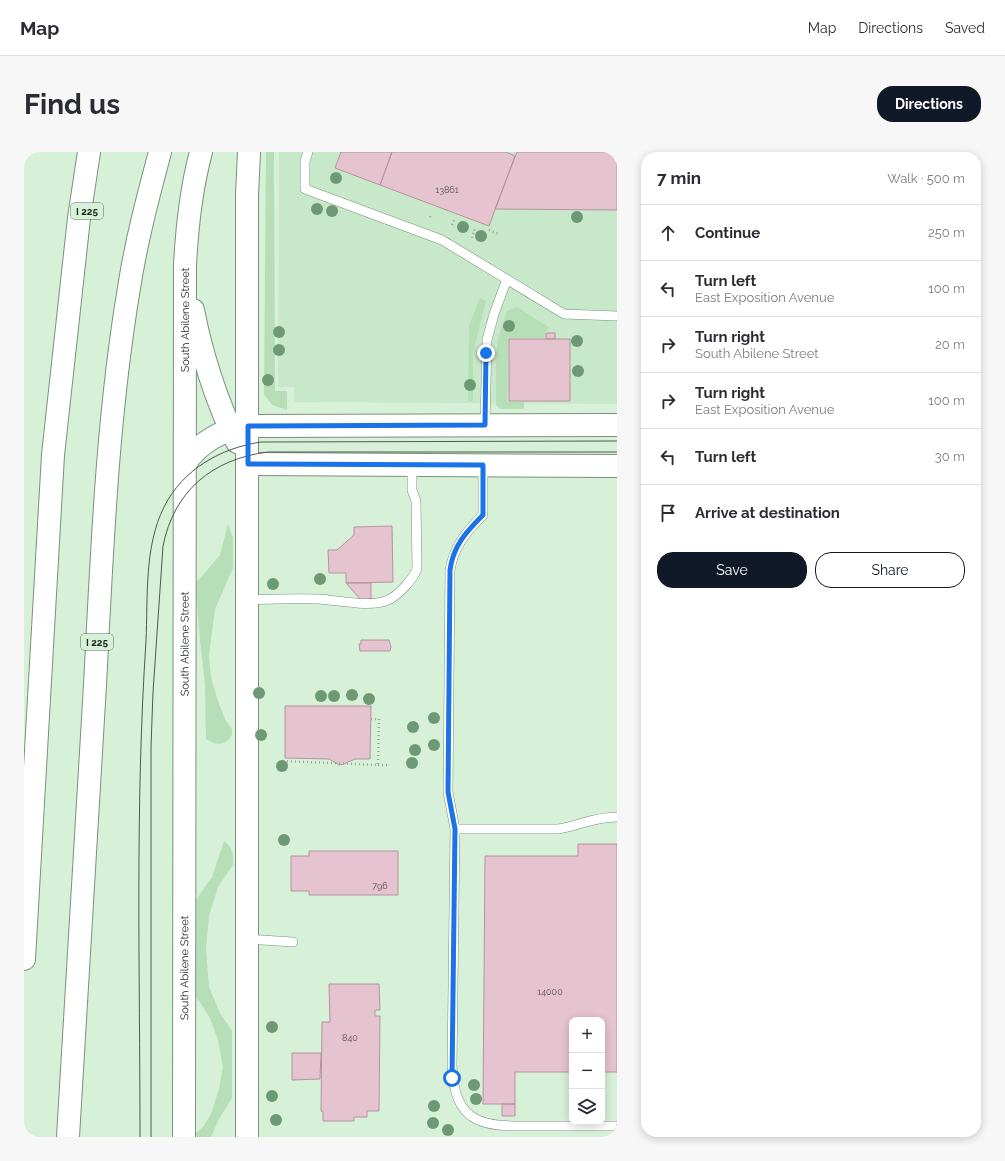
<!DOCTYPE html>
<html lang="en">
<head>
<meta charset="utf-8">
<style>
  body { margin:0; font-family:Raleway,sans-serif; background:#f7f7f7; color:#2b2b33 }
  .controls { position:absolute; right:12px; bottom:12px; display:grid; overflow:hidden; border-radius:8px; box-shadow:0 2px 10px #0003 }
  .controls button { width:36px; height:36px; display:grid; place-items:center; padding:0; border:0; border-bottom:1px solid #e1e1e2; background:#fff; color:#2b2b33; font:20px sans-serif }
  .stop { position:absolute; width:12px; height:12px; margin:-9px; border:3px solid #1a73e8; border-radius:50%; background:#fff }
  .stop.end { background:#1a73e8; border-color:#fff; box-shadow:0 1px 4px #0008 }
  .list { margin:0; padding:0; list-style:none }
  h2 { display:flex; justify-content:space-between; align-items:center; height:52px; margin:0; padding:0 16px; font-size:17px }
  h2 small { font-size:13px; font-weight:400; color:#7c7c81 }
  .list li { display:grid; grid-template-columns:26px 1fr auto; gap:12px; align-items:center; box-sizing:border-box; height:56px; padding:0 16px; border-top:1px solid #e1e1e2 }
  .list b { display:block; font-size:15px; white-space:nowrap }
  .list p { margin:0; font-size:13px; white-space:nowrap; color:#7c7c81 }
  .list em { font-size:13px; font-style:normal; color:#7c7c81 }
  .actions { display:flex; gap:8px; padding:12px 16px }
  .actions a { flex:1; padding:9px 0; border:1px solid #111827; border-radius:16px; text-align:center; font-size:14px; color:#111827 }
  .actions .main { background:#111827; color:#fff }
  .icon { flex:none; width:22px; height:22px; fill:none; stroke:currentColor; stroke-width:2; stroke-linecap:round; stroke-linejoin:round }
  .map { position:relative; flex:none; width:593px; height:985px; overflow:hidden; border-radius:16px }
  header { display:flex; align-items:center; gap:24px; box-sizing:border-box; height:56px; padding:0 20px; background:#fff; border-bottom:1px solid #e1e1e2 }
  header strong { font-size:19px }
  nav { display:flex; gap:22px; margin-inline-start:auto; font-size:14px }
  .intro { display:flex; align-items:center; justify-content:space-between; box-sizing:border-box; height:96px; padding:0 24px }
  h1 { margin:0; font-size:28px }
  .button { padding:10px 18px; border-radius:16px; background:#111827; color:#fff; font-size:14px; font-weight:700 }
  main { display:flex; gap:24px; padding:0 24px }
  aside { flex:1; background:#fff; border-radius:16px; box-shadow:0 2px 10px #0003 }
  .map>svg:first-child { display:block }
</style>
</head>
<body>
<header>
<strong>Map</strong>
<nav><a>Map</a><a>Directions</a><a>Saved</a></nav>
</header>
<div class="intro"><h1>Find us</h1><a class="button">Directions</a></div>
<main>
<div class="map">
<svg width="593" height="985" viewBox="0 0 593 985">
  <rect width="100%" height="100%" fill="#d7f0d8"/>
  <path fill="#c8e8ca" d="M 255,0 L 593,0 L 593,252 L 270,250 L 270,235 L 254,235 Z"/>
  <path fill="#b6dfb8" d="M 242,0 L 250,0 L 251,239 L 263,239 L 263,258 L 248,253 L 240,242 Z
    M 456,146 L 462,149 L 449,201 L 449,249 L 444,249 L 445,173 Z
    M 493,155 L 526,176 L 521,180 L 520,186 L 484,186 L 483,250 L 500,250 L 500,257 L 476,257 L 472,253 L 472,205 L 474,186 L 483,159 Z
    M 204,372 L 209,386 L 209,416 L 191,457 L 185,503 L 187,526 L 195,552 L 202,569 L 208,577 L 208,583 C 201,594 192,594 182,587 L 181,533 L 175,479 L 172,431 L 196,403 Z
    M 200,689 L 206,695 L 209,702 L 209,713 L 194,735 L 185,764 L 182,797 L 185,835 L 196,861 L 208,879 L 208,946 L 195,967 L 187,985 L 171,985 L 171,982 L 179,975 L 187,962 L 195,937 L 199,915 L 194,888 L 186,866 L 171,843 L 172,748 L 188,725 Z"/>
  <path fill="#e5c3cf" stroke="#b4949f" d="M 317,0 L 368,0 L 356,33 L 311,16 Z
    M 368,0 L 482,0 L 491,4 L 465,74 L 356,33 Z
    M 493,0 L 593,0 L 593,58 L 471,57 Z
    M 522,181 L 531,181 L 531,187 L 522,187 Z
    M 485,187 L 546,187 L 546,249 L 485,249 Z
    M 368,374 L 369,430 L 322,431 L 322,421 L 305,421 L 304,398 L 313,398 L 330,383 L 330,375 Z
    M 322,431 L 347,431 L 347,447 L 337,448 Z
    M 337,488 L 365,488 L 367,495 L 366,499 L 336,499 L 335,492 L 337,492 Z
    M 261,554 L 347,554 L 346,607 L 331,607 L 320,612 L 315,613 L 305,607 L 261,606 Z
    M 554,692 L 593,692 L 593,920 L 578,920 L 578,868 L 548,868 L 548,920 L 491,920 L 491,952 L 459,952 L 461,704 L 554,704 Z
    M 285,699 L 374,699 L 374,743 L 285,743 L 285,739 L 267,739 L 267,704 L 285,704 Z
    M 305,832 L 355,832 L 356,858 L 351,858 L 351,864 L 356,864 L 355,959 L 343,959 L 343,965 L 330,965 L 330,969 L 299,969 L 299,960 L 297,959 L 298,870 L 306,870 Z
    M 268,901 L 297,901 L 296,927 L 268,928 Z
    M 478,952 L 491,952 L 491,964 L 478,964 Z"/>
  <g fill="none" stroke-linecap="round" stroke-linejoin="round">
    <defs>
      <path id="lane" d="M 284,0 L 281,9 L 281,37 L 418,88 L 540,162 L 593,164
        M 461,273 L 463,188 L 470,162 L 483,127
        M 459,313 L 459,363 C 442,380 430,394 426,418 L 424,640 L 431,677 L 428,913 C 430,978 465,974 517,974 C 542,974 568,974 593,974
        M 223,448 C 247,447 270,446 294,447 C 313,448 347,456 364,448 C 374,444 389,427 393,417 L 392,349 L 388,338 L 388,313
        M 431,677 L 534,677 C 556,674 568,665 593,665
        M 223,787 L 269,790"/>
      <g id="secondary">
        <path d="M 169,158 C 177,200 193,252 213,290"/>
        <path d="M 161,312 C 174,291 199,277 224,274 L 593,273"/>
        <path d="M 224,312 L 593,314"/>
        <path id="s1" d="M 160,985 L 161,113 C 163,75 167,37 177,0"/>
        <path d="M 223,985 L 223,43 L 225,0"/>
      </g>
      <path id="highway" d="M 0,807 L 29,303 L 55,66 L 65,0
        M 44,985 C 54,834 62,683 71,533 C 78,400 83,267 105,136 C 112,90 124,45 136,0"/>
    </defs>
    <use href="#lane" stroke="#7a917b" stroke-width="10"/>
    <use href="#secondary" stroke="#7a917b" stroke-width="24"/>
    <use href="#highway" stroke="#7a917b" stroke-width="24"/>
    <path stroke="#96a996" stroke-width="2.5" stroke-dasharray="1 3" stroke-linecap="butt" d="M 406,65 L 408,62
      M 428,73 L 430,68
      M 465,78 L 475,82
      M 448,86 L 451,76
      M 259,609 L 354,613 L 355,567 L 347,567
      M 354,613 L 366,613"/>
    <use href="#lane" stroke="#fff" stroke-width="9"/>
    <use href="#secondary" stroke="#fff" stroke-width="22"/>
    <use href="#highway" stroke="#fff" stroke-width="22"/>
    <path stroke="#4e5b4f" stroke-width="1" d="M 116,985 C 116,820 111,654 122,489 C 124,445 120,395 140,355 C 159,317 197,296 237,290 L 593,289
      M 127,985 L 127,595 L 129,540 L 139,394 C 150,339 188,307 244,300 L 593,300"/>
  </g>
  <g fill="#6d9a74">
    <circle cx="312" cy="26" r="6"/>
    <circle cx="293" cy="57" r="6"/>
    <circle cx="308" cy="59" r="6"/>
    <circle cx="553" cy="65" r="6"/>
    <circle cx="439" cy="75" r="6"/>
    <circle cx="457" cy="84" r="6"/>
    <circle cx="485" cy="174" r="6"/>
    <circle cx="255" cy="180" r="6"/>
    <circle cx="553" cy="189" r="6"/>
    <circle cx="255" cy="198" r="6"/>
    <circle cx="554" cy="219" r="6"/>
    <circle cx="244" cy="228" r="6"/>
    <circle cx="446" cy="233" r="6"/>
    <circle cx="296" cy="427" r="6"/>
    <circle cx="249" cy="432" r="6"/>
    <circle cx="235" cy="541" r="6"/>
    <circle cx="328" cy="543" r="6"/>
    <circle cx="297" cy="544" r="6"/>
    <circle cx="310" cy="544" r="6"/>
    <circle cx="345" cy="547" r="6"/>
    <circle cx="410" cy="566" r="6"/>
    <circle cx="389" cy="575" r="6"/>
    <circle cx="237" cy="583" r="6"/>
    <circle cx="410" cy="593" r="6"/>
    <circle cx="391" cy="598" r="6"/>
    <circle cx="388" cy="611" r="6"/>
    <circle cx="258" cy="614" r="6"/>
    <circle cx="260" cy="688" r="6"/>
    <circle cx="248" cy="875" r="6"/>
    <circle cx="450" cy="933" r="6"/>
    <circle cx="248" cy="944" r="6"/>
    <circle cx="452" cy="947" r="6"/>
    <circle cx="410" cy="954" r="6"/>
    <circle cx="252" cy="968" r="6"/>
    <circle cx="409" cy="971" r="6"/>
    <circle cx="424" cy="978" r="6"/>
  </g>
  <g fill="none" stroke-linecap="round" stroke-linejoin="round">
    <path stroke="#1a73e8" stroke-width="5" d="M 428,926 L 431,677 L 424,640 L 426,418 C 429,394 442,380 459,363 L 459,313 L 224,312 L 224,274 L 461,273 L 462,201"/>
  </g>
  <g text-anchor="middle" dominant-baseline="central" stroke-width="3" stroke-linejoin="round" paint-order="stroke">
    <g font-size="9" fill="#51504c">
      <text x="423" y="38">13861</text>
      <text x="356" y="734">796</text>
      <text x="526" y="840">14000</text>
      <text x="326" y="886">840</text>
    </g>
    <g fill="#d7f0d8" stroke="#576557" stroke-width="1">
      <rect x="47" y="51" width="32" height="16" rx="3"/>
      <rect x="57" y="482" width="32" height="16" rx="3"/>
    </g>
    <g font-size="10" font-weight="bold" fill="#202920">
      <text x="63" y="59">I 225</text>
      <text x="73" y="490">I 225</text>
    </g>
    <g font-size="11" fill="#202920" stroke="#d7f0d8">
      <text stroke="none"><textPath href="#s1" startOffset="817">South Abilene Street</textPath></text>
      <text stroke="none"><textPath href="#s1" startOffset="493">South Abilene Street</textPath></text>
      <text stroke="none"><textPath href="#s1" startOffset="169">South Abilene Street</textPath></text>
    </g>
  </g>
</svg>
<div class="controls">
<button>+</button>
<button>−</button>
<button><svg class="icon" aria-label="layers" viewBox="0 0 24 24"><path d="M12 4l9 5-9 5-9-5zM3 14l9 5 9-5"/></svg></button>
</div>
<div class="stop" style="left:428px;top:926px"></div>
<div class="stop end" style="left:462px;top:201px"></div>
</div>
<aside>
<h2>7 min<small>Walk · 500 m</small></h2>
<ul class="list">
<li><svg class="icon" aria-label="ahead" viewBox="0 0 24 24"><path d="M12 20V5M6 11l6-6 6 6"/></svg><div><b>Continue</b></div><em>250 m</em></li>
<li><svg class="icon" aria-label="left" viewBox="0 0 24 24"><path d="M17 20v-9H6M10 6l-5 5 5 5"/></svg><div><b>Turn left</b><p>East Exposition Avenue</p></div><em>100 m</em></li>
<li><svg class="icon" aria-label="right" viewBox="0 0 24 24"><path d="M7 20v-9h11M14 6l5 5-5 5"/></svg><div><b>Turn right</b><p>South Abilene Street</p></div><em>20 m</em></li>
<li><svg class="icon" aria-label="right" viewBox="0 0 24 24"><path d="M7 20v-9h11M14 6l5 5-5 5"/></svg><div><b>Turn right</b><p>East Exposition Avenue</p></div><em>100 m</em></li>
<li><svg class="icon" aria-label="left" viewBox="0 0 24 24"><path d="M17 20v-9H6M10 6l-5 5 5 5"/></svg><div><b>Turn left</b></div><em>30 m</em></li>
<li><svg class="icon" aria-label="arrive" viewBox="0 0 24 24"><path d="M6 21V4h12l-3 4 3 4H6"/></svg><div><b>Arrive at destination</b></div></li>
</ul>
<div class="actions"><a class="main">Save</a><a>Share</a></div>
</aside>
</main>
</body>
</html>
